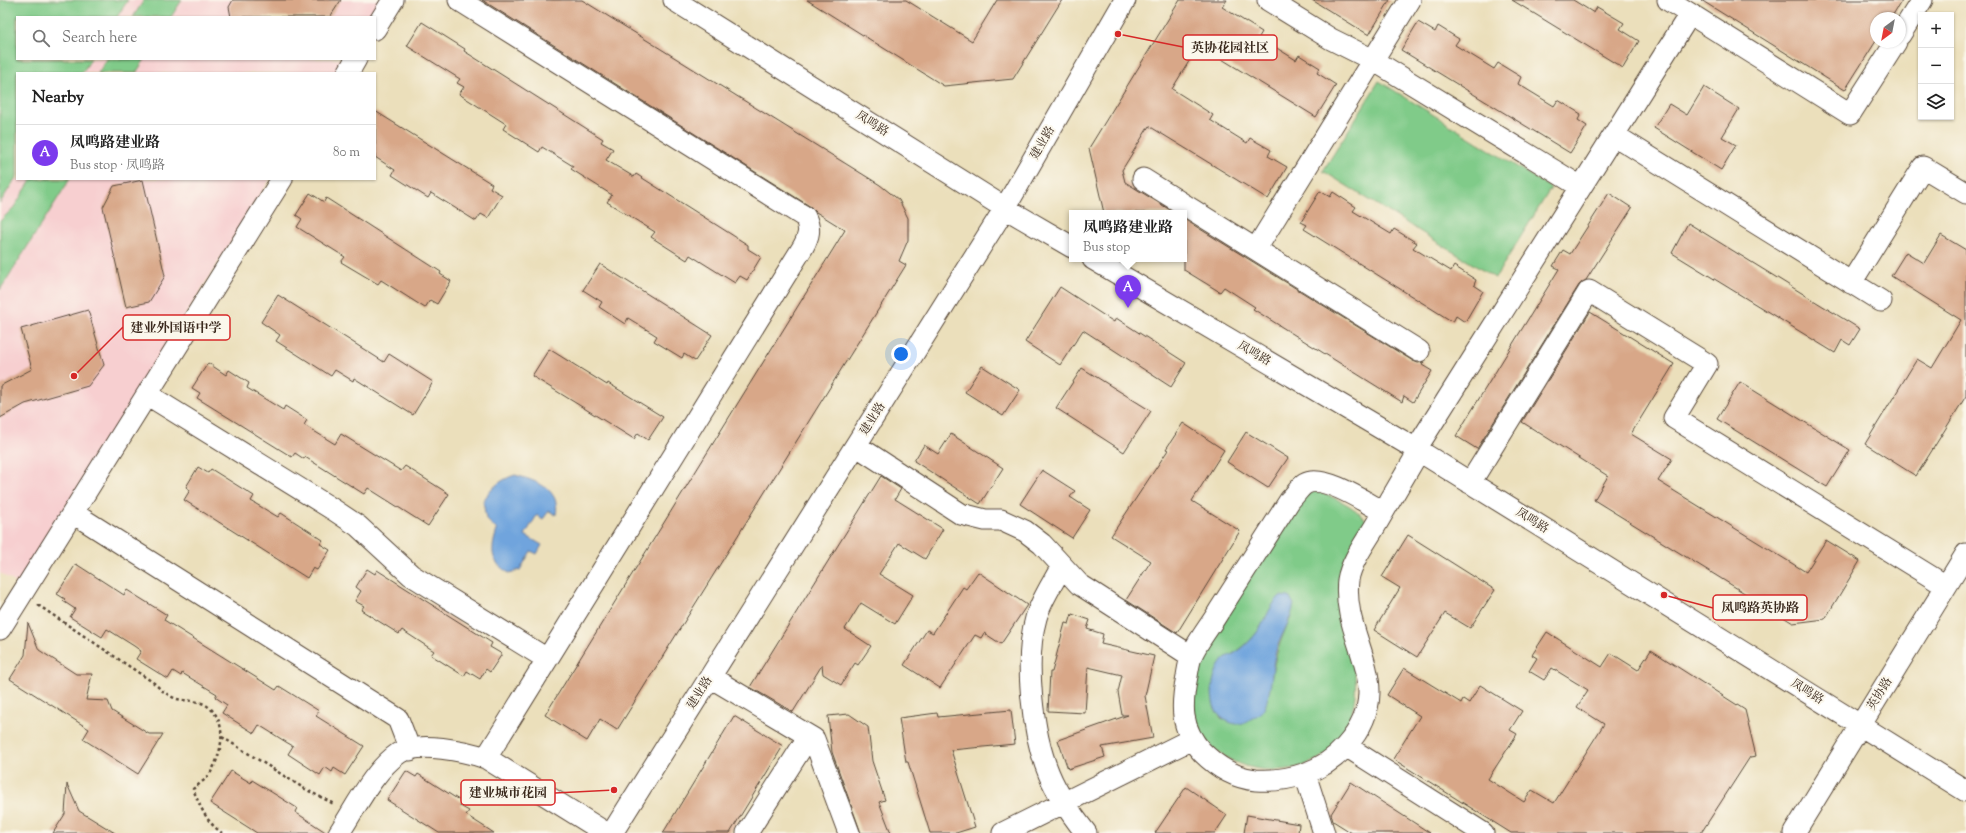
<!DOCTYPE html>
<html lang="en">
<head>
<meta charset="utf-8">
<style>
  body { margin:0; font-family:"Sorts Mill Goudy","Noto Serif SC",serif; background:#f2f2f2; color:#222 }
  .controls { position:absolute; right:12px; top:12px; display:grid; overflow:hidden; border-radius:0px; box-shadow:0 1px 3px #0004 }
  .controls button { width:36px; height:36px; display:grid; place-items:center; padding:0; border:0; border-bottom:1px solid #e0e0e0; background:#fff; color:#222; font:20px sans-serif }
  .compass { position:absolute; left:1870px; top:12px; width:36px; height:36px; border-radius:50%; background:#fff; box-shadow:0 1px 3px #0004; rotate:212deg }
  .you { position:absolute; left:901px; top:354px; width:14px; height:14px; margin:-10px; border:3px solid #fff; border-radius:50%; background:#1a73e8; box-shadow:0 0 0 6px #1a73e833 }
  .badge { display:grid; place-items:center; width:26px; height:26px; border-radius:50%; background:#7c3aed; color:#fff; font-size:13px; font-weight:700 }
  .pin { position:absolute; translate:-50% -33px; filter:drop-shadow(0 1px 2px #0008) }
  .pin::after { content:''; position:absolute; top:21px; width:14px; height:12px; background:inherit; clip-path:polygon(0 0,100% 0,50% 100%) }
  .popup { position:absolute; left:1069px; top:210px; width:118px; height:52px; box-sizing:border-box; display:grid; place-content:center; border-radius:0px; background:#fff; filter:drop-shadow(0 1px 3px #0005); font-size:13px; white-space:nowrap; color:#767676 }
  .popup b { font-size:15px; color:#222 }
  .popup::after { content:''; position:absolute; left:50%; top:100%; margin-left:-8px; border:8px solid transparent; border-top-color:#fff }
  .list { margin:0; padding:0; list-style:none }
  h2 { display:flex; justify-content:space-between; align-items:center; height:52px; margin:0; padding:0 16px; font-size:17px }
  h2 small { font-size:13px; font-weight:400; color:#767676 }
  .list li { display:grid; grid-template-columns:26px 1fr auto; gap:12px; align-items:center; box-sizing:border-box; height:56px; padding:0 16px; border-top:1px solid #e0e0e0 }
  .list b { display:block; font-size:15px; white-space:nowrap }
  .list p { margin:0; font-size:13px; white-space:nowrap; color:#767676 }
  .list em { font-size:13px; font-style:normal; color:#767676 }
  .icon { flex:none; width:22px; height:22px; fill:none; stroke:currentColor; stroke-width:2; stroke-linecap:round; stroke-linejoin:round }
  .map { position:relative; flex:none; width:1966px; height:833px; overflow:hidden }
  .search { position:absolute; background:#fff; box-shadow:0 1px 3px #0004; left:16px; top:16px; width:360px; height:44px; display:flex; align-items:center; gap:10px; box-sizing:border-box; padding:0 14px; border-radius:0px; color:#767676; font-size:15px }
  .panel { position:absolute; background:#fff; box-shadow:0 1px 3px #0004; left:16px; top:72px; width:360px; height:108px; border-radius:0px }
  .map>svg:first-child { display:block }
</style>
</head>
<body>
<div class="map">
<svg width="1966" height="833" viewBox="0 0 1966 833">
  <rect width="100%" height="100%" fill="#fbf7ec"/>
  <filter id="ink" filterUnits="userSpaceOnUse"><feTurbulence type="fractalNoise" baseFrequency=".025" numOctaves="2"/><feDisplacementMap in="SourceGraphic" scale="8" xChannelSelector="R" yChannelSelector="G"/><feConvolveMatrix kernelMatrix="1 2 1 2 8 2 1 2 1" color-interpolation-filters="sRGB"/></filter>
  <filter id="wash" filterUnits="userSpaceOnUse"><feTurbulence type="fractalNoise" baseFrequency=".012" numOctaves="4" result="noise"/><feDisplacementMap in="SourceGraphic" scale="16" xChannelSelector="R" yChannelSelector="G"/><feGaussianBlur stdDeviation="0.9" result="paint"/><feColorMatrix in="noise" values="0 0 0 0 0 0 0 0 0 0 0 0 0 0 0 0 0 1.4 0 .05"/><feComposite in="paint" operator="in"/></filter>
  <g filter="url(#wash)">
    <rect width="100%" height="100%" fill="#ebdfbb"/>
    <path fill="#f7cfd0" d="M 0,0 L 382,0 L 371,17 L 17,17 L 17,59 L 345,59 L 337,73 L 17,73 L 17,179 L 270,179 L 18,584 L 0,573 Z"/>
    <path fill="#80cb89" stroke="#5e7a54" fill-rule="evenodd" d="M 0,0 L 128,0 L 117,17 L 17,17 L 17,59 L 91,59 L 82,73 L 17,73 L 17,176 L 0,203 Z
      M 144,0 L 182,0 L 171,17 L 133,17 Z
      M 107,59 L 145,59 L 136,73 L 98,73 Z
      M 1379,81 L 1551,188 L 1495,278 L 1323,171 Z
      M 32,179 L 70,179 L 0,290 L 0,221 L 14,207 Z
      M 1314,491 C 1335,497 1353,505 1367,521 C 1362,547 1356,572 1350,598 C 1348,607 1343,619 1344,627 C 1345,639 1351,651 1353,663 C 1359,686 1354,716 1342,736 C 1313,784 1228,780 1200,732 C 1188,711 1193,683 1200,662 L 1295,500 ZM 1292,615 C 1277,645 1274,663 1268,695 L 1222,719 C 1206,701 1219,678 1225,658 C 1244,649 1257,636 1267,616 Z"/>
    <path fill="#70a4dd" stroke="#56677e" d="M 515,475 C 537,481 561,489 556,515 L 549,511 L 543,519 L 537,515 L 525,535 L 542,545 L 537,554 L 531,551 L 520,570 L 509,573 C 489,561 491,550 497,530 L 486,519 L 483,501 C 492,488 499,480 515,475 Z
      M 1280,596 L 1289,597 L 1294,604 C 1291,622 1279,637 1275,655 C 1271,672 1272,692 1264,708 C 1261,714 1253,718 1247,721 C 1240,725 1235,725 1227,721 C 1205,712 1210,671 1225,658 C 1227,656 1231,655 1233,654 C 1241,650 1248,643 1254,636 C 1265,624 1268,607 1280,596 Z"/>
    <g id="blocks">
      <path fill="#d8a788" d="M 233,0 L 341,0 L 330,17 L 231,17 L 229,7 Z
        M 482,0 L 582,0 L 880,185 L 899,200 L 908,218 L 908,240 L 899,261 L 906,265 L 617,730 L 600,719 L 587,741 L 545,715 L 845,230 L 816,212 L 811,207 Z
        M 807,0 L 906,0 L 972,41 L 997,0 L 1062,0 L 1013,79 L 944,86 Z
        M 1180,0 L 1227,0 L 1222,7 L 1262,32 L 1259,37 L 1296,60 L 1299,55 L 1320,68 L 1317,73 L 1336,85 L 1316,117 L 1199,45 L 1172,89 L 1213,115 L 1210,120 L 1247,143 L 1250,138 L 1271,150 L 1268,156 L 1287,167 L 1268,199 L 1149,126 L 1122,170 L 1125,182 L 1175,213 L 1104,213 L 1089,148 Z
        M 1312,0 L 1390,0 L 1369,35 Z
        M 1512,0 L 1573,0 L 1594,13 L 1597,7 L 1624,23 L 1620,29 L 1639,41 L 1623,68 Z
        M 1701,0 L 1902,0 L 1891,18 L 1876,18 L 1876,41 L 1845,90 Z
        M 422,22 L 465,49 L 464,51 L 603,139 L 601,142 L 613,149 L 606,160 L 634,177 L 636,174 L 748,245 L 748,249 L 761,257 L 747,280 L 740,276 L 735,283 L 690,255 L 687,260 L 651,237 L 655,232 L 607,202 L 612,195 L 571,169 L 573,166 L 542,147 L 539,152 L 503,129 L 506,124 L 459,94 L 464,87 L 457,83 L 460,79 L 407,46 Z
        M 1418,22 L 1435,32 L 1438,26 L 1459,39 L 1455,45 L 1494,69 L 1498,63 L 1521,77 L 1518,84 L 1554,106 L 1558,100 L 1581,114 L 1578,120 L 1587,126 L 1570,153 L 1401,50 Z
        M 1704,87 L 1739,109 L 1722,137 L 1736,145 L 1721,170 L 1654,128 L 1669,104 L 1687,115 Z
        M 375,111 L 492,184 L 490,188 L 502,195 L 488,218 L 481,214 L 476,221 L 431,193 L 428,198 L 392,175 L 395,170 L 375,157 Z
        M 143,180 L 165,276 L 149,302 L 126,307 L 103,207 L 114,186 Z
        M 1320,191 L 1330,197 L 1333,192 L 1356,207 L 1353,211 L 1391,234 L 1394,229 L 1417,243 L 1413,248 L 1451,271 L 1454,266 L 1476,280 L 1474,285 L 1483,291 L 1465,322 L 1456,316 L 1453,322 L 1304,229 L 1307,225 L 1301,222 Z
        M 310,193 L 324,202 L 326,198 L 441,272 L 440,274 L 451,281 L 437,304 L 430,300 L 425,308 L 381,280 L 378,284 L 341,262 L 345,257 L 297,227 L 302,219 L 296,215 Z
        M 1609,193 L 1632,208 L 1586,280 L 1579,285 L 1477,449 L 1456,436 L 1559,269 L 1553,266 L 1563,250 L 1570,254 Z
        M 1184,219 L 1413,361 L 1418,363 L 1424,362 L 1422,365 L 1432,371 L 1413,402 L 1404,396 L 1402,402 L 1253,309 L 1255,307 L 1224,287 L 1220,292 L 1184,270 Z
        M 1688,223 L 1860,329 L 1850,345 L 1842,340 L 1835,353 L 1672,253 Z
        M 1941,235 L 1966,250 L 1966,396 L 1916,476 L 1865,444 L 1917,359 L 1932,368 L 1961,320 L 1891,276 L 1906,252 L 1924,263 Z
        M 600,264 L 712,335 L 695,361 L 684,354 L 682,358 L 654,341 L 657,336 L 628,318 L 625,324 L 599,307 L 602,302 L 583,290 Z
        M 1060,287 L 1114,322 L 1116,318 L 1186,363 L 1171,387 L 1083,330 L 1060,365 L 1025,342 Z
        M 278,295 L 384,362 L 389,354 L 433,382 L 413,415 L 354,378 L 353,381 L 335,370 L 331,376 L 276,341 L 280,335 L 261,322 Z
        M 88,310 L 104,365 L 88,386 L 25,404 L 0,418 L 0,386 L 32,369 L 21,329 Z
        M 1590,312 L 1674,364 L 1631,434 L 1672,459 L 1658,481 L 1806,572 L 1826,540 L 1860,561 L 1825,619 L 1793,623 L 1594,500 L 1608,476 L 1522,422 Z
        M 549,349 L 607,385 L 608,383 L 663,417 L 648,440 L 638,433 L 634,439 L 532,376 Z
        M 208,363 L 226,375 L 229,370 L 249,383 L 247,388 L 283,410 L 285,406 L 307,420 L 304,425 L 335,444 L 341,434 L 401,471 L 405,466 L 449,494 L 428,526 L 368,488 L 364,494 L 305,457 L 304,459 L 295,453 L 292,457 L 197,398 L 200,393 L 192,388 Z
        M 982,366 L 1020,390 L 1003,416 L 965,392 Z
        M 1082,368 L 1151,411 L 1124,452 L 1056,408 Z
        M 1740,382 L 1850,450 L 1827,487 L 1717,419 Z
        M 1183,423 L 1224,450 L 1192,501 L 1240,531 L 1177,633 L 1126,600 L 1151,561 L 1111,536 L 1168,450 L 1166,449 Z
        M 1246,432 L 1288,458 L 1268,488 L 1227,462 Z
        M 951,434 L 1003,468 L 980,504 L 914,461 L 924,445 L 938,454 Z
        M 198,467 L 208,473 L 211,469 L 254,496 L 251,501 L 278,517 L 281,513 L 323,540 L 320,544 L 330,550 L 317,570 L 313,568 L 307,578 L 184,500 L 190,490 L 186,487 Z
        M 1042,470 L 1075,491 L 1070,497 L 1090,510 L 1072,538 L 1020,504 Z
        M 881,476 L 901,489 L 895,499 L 943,529 L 925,559 L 899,543 L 879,574 L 913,595 L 895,624 L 861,603 L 845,629 L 871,646 L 858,665 L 855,663 L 841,685 L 823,674 L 822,665 L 793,712 L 750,687 Z
        M 1408,535 L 1495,590 L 1470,628 L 1445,613 L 1417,657 L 1374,630 L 1400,588 L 1382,577 Z
        M 76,564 L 124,595 L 127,590 L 167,615 L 164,620 L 276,690 L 279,686 L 319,711 L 316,716 L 364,746 L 345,775 L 334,768 L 332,772 L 325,767 L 320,775 L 288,754 L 293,746 L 286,742 L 259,725 L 254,733 L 222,713 L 227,705 L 215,697 L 217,694 L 182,673 L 181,676 L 173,671 L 168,679 L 136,659 L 141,651 L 134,646 L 107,629 L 102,637 L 70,617 L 75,609 L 63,601 L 65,599 L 57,594 Z
        M 367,569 L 375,574 L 377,570 L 492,643 L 490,647 L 502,654 L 490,672 L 486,669 L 480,679 L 467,671 L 464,676 L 431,655 L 434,651 L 402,630 L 399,634 L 361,610 L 364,606 L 355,601 L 361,591 L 356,587 Z
        M 978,572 L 1027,605 L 1001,644 L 984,633 L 981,638 L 975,635 L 940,688 L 904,665 L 927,630 L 933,633 L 963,587 L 966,589 Z
        M 1072,614 L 1090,620 L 1087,629 L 1103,634 L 1101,644 L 1154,656 L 1145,696 L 1153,738 L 1102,747 L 1105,757 L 1068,769 L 1058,740 L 1128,715 L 1122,715 L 1118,692 L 1122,675 L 1088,667 L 1085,713 L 1048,711 L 1050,672 L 1052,672 L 1065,623 L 1069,624 Z
        M 28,623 L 39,650 L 76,674 L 92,674 L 86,700 L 108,701 L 112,711 L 149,734 L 163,734 L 138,774 L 83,739 L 89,729 L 10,679 L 25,655 Z
        M 1547,632 L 1602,667 L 1611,653 L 1638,670 L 1651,650 L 1745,710 L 1756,756 L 1750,757 L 1701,833 L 1511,833 L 1393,759 L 1420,716 L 1387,695 L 1404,668 L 1461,703 L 1463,699 L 1469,703 L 1480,685 L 1522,711 L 1510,730 L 1517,734 L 1488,779 L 1524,802 L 1532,790 L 1554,803 L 1604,724 L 1577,707 L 1588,690 L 1552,668 L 1544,680 L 1529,671 L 1537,658 L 1532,655 Z
        M 1011,710 L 1015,744 L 951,750 L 975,827 L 956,833 L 930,833 L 908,762 L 906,762 L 899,718 L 937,713 L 938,717 Z
        M 849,714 L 868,727 L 872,761 L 885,800 L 879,802 L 891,833 L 861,833 L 832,752 L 828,716 Z
        M 734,716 L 783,746 L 730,833 L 663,833 Z
        M 231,771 L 251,783 L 252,780 L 297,808 L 295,812 L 327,833 L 257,833 L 210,803 Z
        M 406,771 L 416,777 L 418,774 L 462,802 L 460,806 L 469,811 L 466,815 L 494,833 L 439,833 L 387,800 Z
        M 1351,782 L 1430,833 L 1352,833 L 1333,821 L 1331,814 Z
        M 67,784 L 79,811 L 115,833 L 53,833 L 65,814 Z
        M 1186,787 L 1227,815 L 1215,833 L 1155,833 Z
        M 1247,815 L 1299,824 L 1298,833 L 1244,833 Z"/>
    </g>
  </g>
  <g filter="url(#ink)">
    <use href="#blocks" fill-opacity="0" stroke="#554536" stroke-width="1"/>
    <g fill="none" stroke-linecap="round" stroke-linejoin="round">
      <defs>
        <path id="minor" d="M 459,0 L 805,217 C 811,229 809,236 803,247 L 486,758
          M 674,0 L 1005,208 L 1072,247
          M 1268,0 L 1331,39 L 1373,60 L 1581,187
          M 1668,0 L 1850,114 L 1896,42
          M 375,29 L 393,0
          M 1900,35 L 1922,0
          M 348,73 L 356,59
          M 1614,135 L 1881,301
          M 1143,179 L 1419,351
          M 1256,249 L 1410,0
          M 1093,259 L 1416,449 L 1966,791
          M 1851,283 L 1923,167 L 1966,193
          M 148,395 L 334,510 L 358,526 L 411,575 L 547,659
          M 857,446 L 961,514 L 985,520 L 1001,520 L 1025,531 L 1042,544 L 1079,584 L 1191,656
          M 1416,449 L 1690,14
          M 1470,483 L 1589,291 L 1707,364 L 1674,418 L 1946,586
          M 1383,512 C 1367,503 1323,473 1305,484 C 1300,487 1295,495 1290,500 C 1266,537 1243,574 1219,611 C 1211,625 1196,643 1191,657 C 1189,663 1188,670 1187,676 C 1181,706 1180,728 1202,752 C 1217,767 1235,778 1256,780 C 1290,782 1323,772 1346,746 C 1400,685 1341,642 1348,580 C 1351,562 1365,543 1374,528 C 1389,502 1404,477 1419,451
          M 73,513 L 398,719 L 410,750
          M 1062,566 C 1053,583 1041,600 1036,618 C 1024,660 1032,733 1049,774 C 1058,796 1071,814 1086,833
          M 0,629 L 282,179
          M 710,677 L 814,739 L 849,833
          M 1346,746 L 1483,833
          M 1305,774 L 1324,833
          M 339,833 C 356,807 374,770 399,753 C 419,741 465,751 486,758 L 606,833
          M 612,833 L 1005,208 L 1125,0
          M 747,833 L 809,736
          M 1003,833 L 1192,739
          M 1794,833 L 1966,554"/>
      </defs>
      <use href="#minor" stroke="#554536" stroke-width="23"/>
      <path stroke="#554536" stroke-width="2.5" stroke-dasharray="3 3" stroke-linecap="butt" d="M 38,605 L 154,683 C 161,690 168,696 177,699 C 185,701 195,700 204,704 C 229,718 223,751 211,772 C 208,778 199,784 193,789 C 200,806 206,822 222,833
        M 222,737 L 305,789 L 334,804"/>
      <use href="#minor" stroke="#fff" stroke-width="21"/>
    </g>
  </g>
  <g text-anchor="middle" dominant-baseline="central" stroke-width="4" stroke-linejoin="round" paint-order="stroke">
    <g font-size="12" fill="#3b2a1e" stroke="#fbf7ec">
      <text transform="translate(872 124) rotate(32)">凤鸣路</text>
      <text transform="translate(1043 143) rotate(-60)">建业路</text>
      <text transform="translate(1254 354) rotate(30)">凤鸣路</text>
      <text transform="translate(873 419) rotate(-58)">建业路</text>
      <text transform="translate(1532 521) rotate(32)">凤鸣路</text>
      <text transform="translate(1807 692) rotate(32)">凤鸣路</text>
      <text transform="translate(700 693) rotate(-58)">建业路</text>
      <text transform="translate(1880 694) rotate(-58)">英协路</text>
    </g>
  </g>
  <path fill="none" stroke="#d62828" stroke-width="1.5" d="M1118 34L1183 47M74 376L123 327M1664 595L1713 608M614 790L555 793"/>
  <g fill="#d62828" stroke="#fbf7ec" stroke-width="1.5">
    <circle cx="1118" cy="34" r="4"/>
    <circle cx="74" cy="376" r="4"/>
    <circle cx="1664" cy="595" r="4"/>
    <circle cx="614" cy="790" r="4"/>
  </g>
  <g fill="#fbf7ec" stroke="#d62828" stroke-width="1.5">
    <rect x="1183" y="35" width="94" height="25" rx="4"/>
    <rect x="123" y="315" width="107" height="25" rx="4"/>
    <rect x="1713" y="595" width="94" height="25" rx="4"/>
    <rect x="461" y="780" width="94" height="25" rx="4"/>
  </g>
  <g font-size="13" text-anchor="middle" font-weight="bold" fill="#3b2a1e">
    <text x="1230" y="52">英协花园社区</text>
    <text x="176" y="332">建业外国语中学</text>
    <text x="1760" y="612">凤鸣路英协路</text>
    <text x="508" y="797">建业城市花园</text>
  </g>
</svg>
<div class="controls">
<button>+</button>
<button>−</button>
<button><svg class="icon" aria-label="layers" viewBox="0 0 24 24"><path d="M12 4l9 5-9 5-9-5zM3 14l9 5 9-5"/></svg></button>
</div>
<svg class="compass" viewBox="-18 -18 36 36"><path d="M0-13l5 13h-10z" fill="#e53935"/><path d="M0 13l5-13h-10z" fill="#767676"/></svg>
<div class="you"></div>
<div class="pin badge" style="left:1128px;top:308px">A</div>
<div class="popup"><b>凤鸣路建业路</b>Bus stop</div>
<div class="search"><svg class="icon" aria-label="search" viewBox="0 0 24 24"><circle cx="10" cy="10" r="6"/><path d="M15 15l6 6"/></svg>Search here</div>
<section class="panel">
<h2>Nearby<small></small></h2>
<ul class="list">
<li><span class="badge">A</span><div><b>凤鸣路建业路</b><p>Bus stop · 凤鸣路</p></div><em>80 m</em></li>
</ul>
</section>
</div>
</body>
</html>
